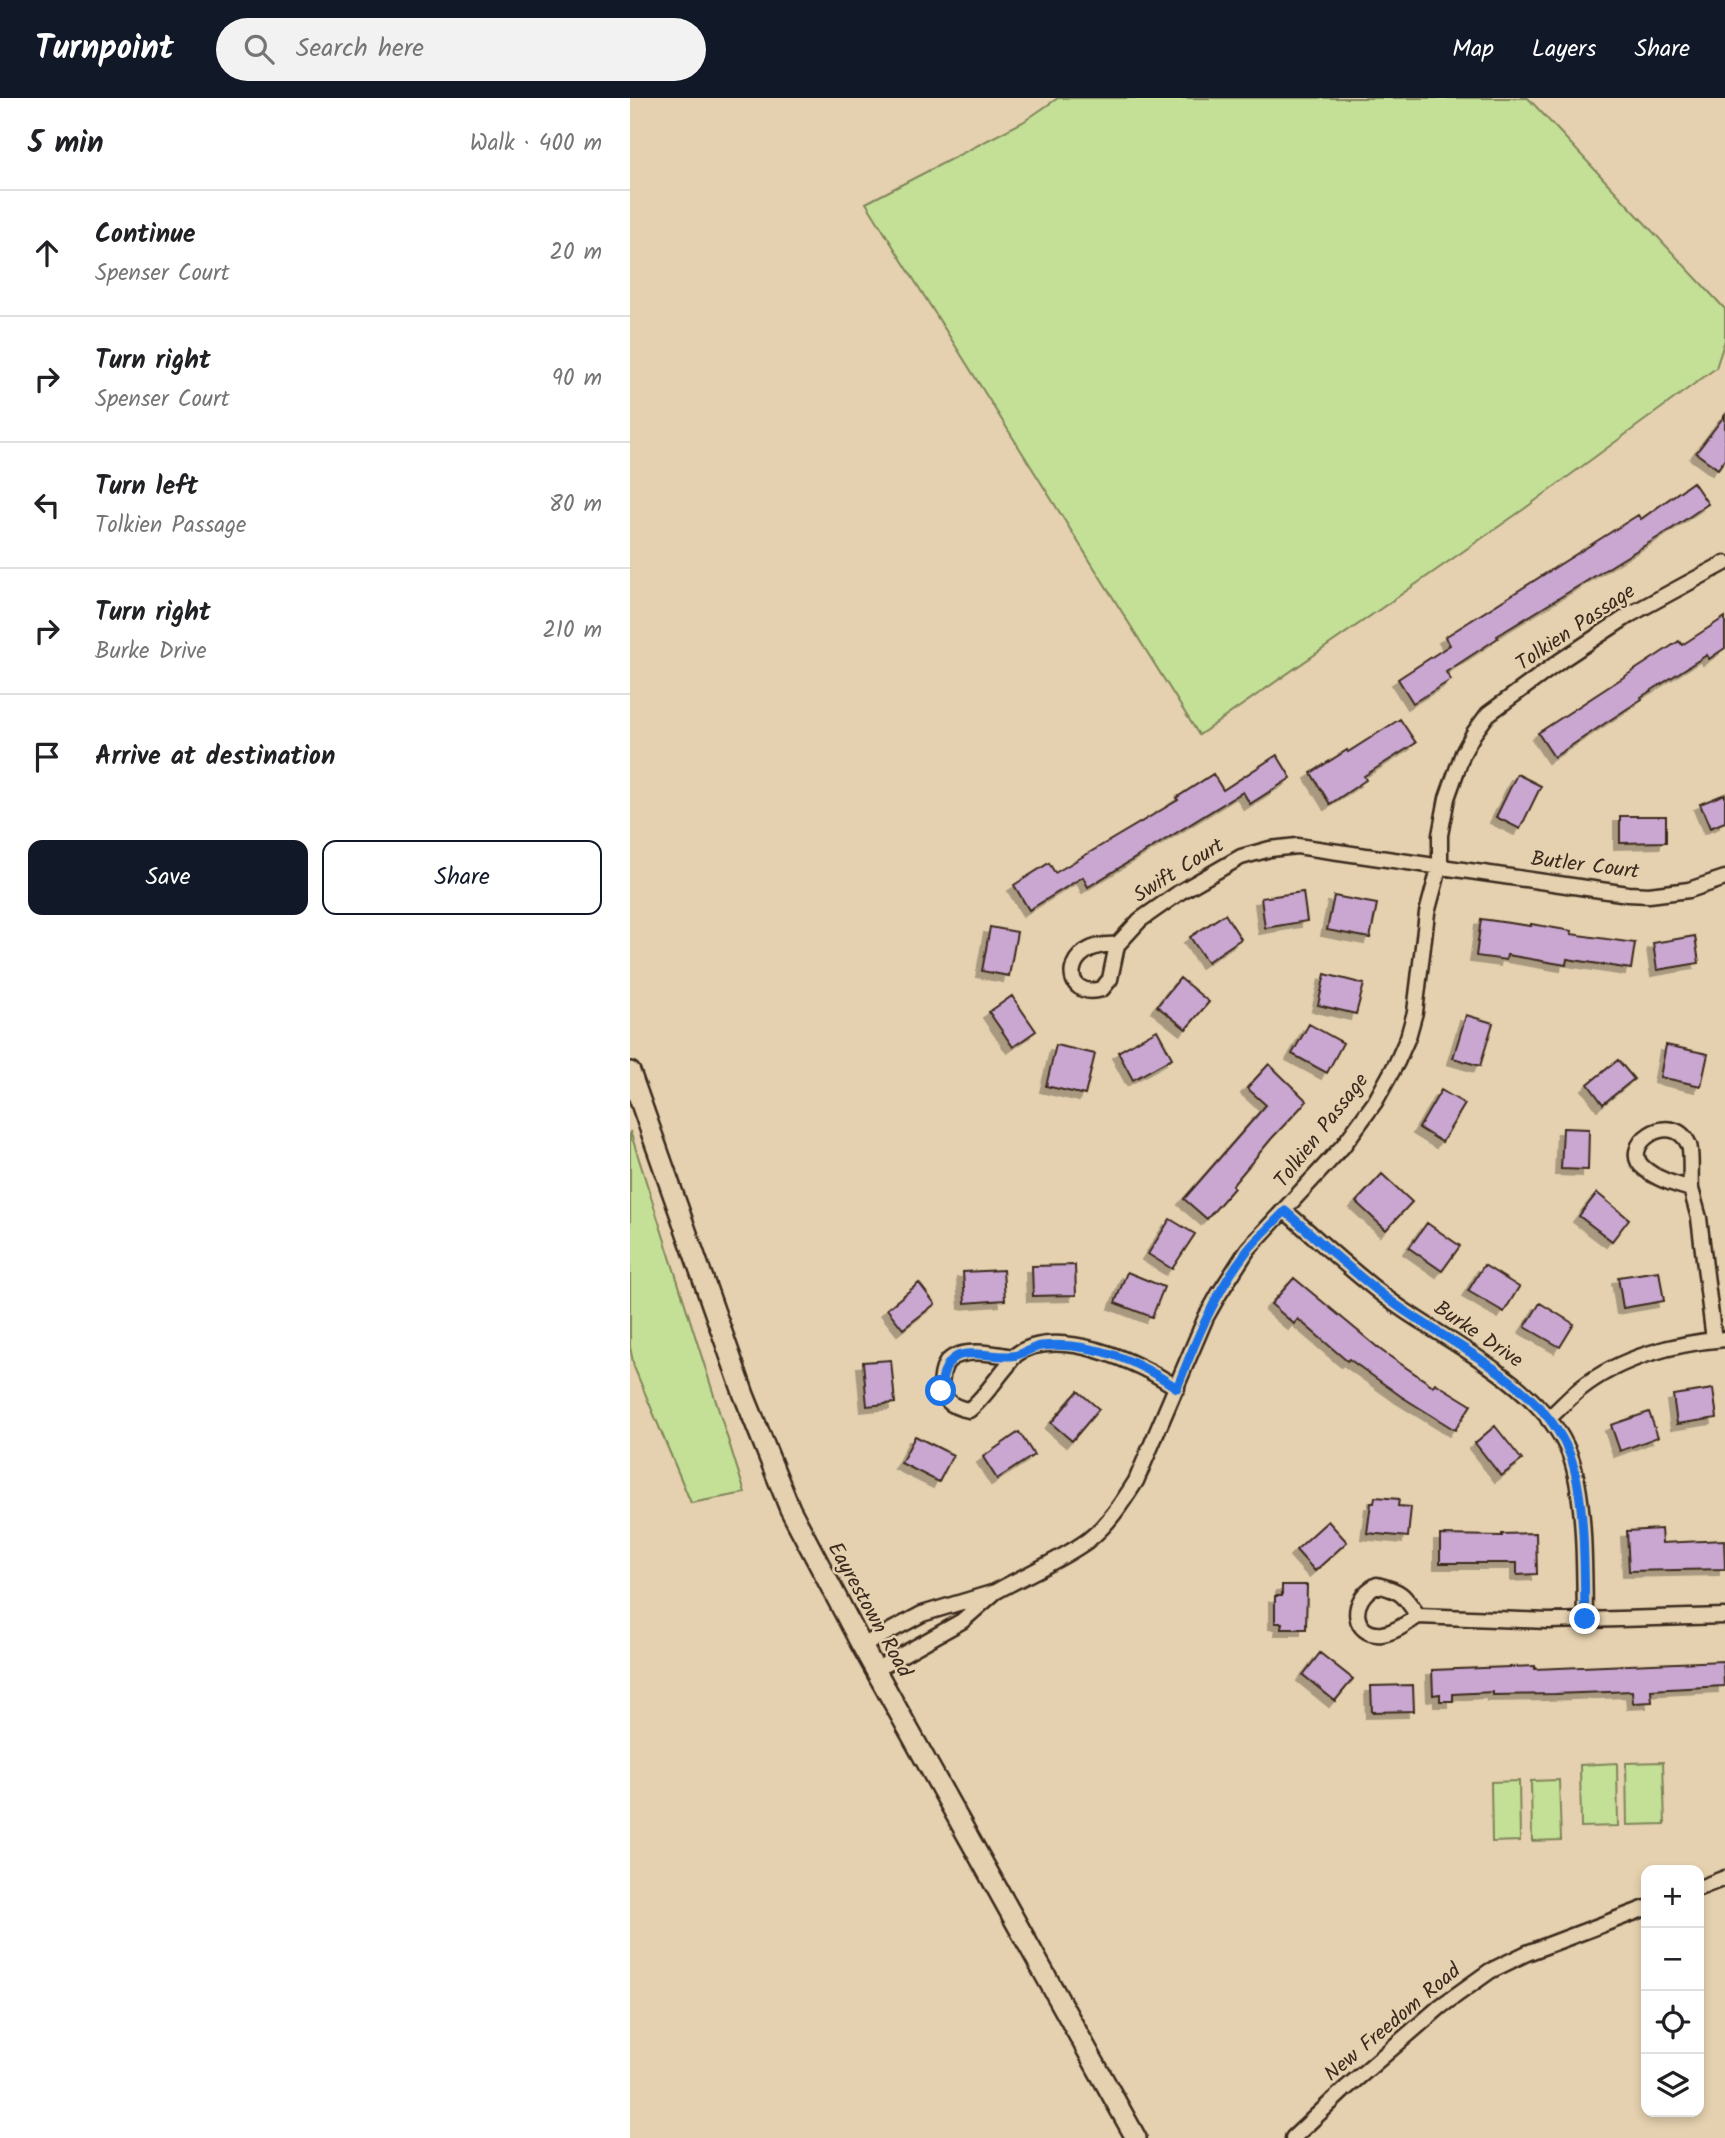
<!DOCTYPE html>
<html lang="en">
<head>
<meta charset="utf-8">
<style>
  body { margin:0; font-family:Kalam,sans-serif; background:#f2f2f2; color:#202124 }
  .controls { position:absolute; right:21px; bottom:21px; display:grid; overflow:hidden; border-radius:14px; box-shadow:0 4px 10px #0003 }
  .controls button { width:63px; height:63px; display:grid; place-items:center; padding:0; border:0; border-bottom:2px solid #e0e0e0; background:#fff; color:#202124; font:35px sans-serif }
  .stop { position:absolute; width:21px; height:21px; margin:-16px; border:5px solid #1a73e8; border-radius:50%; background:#fff }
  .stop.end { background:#1a73e8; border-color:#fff; box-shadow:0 2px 7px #0008 }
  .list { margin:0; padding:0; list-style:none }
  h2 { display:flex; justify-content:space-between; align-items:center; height:91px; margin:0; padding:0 28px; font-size:30px }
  h2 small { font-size:23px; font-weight:400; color:#757577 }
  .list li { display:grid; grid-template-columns:46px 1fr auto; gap:21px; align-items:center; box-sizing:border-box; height:126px; padding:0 28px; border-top:2px solid #e0e0e0 }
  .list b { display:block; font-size:26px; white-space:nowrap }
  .list p { margin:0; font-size:23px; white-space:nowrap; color:#757577 }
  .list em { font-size:23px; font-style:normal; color:#757577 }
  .actions { display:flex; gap:14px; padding:21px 28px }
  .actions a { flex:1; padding:16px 0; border:2px solid #111827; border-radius:14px; text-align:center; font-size:24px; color:#111827 }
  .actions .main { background:#111827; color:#fff }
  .icon { flex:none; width:38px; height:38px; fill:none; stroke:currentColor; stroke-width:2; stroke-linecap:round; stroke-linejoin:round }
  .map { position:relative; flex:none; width:1095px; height:2040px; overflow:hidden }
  header { display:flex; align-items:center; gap:42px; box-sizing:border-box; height:98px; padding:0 35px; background:#111827; color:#fff }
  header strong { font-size:33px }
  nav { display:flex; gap:38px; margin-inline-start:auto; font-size:24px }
  .search { width:490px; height:63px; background:#f2f2f2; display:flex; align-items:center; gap:18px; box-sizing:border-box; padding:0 24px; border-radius:38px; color:#757577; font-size:26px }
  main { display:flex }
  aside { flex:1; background:#fff }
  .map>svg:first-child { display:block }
</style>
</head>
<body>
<header>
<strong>Turnpoint</strong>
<div class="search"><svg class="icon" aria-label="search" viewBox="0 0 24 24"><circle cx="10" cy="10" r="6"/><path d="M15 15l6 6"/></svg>Search here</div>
<nav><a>Map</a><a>Layers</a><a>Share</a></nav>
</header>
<main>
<aside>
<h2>5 min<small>Walk · 400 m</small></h2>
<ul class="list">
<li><svg class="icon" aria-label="ahead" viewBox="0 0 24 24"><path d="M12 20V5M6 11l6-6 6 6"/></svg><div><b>Continue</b><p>Spenser Court</p></div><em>20 m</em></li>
<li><svg class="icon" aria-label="right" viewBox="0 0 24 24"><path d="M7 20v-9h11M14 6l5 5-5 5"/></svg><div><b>Turn right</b><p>Spenser Court</p></div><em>90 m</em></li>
<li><svg class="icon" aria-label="left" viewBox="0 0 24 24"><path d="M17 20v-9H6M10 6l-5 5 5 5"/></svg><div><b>Turn left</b><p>Tolkien Passage</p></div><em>80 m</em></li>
<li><svg class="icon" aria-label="right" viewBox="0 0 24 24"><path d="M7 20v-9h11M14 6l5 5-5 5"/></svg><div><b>Turn right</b><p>Burke Drive</p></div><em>210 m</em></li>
<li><svg class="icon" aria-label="arrive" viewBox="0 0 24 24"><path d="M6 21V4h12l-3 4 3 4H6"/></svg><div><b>Arrive at destination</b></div></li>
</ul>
<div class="actions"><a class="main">Save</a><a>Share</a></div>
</aside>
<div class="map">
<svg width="1095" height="2040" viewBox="0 0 1095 2040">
  <defs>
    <filter id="shadow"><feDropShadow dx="-6" dy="6" stdDeviation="0" flood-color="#0004"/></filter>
  </defs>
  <rect width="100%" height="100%" fill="#e5d1af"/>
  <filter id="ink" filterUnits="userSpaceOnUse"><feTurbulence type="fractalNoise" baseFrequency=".0143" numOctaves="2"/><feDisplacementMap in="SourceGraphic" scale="14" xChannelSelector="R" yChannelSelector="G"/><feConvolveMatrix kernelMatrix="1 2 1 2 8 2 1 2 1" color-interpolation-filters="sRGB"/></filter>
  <g filter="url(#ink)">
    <path fill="#c4e097" stroke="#80855a" stroke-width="2" d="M 428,0 L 898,0 L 1095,211 L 1095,242 L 1086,270 L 894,411 L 569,637 L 236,105 L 393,24 Z
      M 0,1033 L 115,1395 L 61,1405 L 4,1269 L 0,1249 Z
      M 1033,1664 L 1035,1726 L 997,1727 L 996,1665 Z
      M 987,1665 L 988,1728 L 951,1729 L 950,1667 Z
      M 929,1682 L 931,1742 L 902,1743 L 901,1683 Z
      M 889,1683 L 890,1743 L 862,1744 L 861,1684 Z"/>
    <path fill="#caa7d1" stroke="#3b2a1e" stroke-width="2" filter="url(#shadow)" d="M 1095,317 L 1095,361 L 1088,371 L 1066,355 Z
      M 1063,384 L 1078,406 L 1040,432 L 867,538 L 868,540 L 816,574 L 821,582 L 783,605 L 768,581 L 820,547 L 815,539 L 1008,417 L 1011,421 Z
      M 1095,519 L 1095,550 L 1079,561 L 1077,557 L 1011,599 L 1012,601 L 924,659 L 908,635 L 1049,543 L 1052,547 Z
      M 770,621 L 786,645 L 734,678 L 736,682 L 700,706 L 681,675 L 717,652 L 718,654 Z
      M 647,657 L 661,680 L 620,706 L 613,694 L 458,789 L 453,779 L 399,812 L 384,787 L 419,765 L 425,775 L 548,702 L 546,700 L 583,676 L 593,692 Z
      M 887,676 L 911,688 L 890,731 L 866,719 Z
      M 1095,696 L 1095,724 L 1080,730 L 1070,706 Z
      M 990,718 L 1036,718 L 1036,744 L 990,745 Z
      M 673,794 L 677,823 L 635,830 L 631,800 Z
      M 704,798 L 747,806 L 740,840 L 697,832 Z
      M 595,816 L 611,841 L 577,864 L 560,839 Z
      M 851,821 L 901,828 L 901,826 L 942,833 L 941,836 L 1005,845 L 1001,871 L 937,861 L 936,867 L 877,857 L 876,862 L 846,858 Z
      M 360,829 L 387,834 L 379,878 L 352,873 Z
      M 1065,838 L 1069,865 L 1027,872 L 1023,845 Z
      M 695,876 L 734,886 L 726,916 L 688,907 Z
      M 550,880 L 579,904 L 556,931 L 527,908 Z
      M 382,898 L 406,933 L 383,949 L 359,914 Z
      M 836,917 L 863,925 L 850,968 L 823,960 Z
      M 679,926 L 713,945 L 697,975 L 662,956 Z
      M 527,932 L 542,960 L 503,982 L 488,954 Z
      M 426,947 L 465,956 L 455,997 L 416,988 Z
      M 1036,947 L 1078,956 L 1071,988 L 1030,979 Z
      M 988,962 L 1004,981 L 973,1006 L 958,986 Z
      M 639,966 L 677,1003 L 642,1040 L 602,1088 L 604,1090 L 577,1121 L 554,1101 L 636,1007 L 617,990 Z
      M 811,992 L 835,1006 L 812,1044 L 789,1030 Z
      M 933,1030 L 959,1031 L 958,1072 L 931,1071 Z
      M 752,1076 L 782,1104 L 756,1132 L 726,1104 Z
      M 967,1095 L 999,1121 L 982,1143 L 949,1118 Z
      M 540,1121 L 565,1136 L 542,1171 L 518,1156 Z
      M 797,1125 L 830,1148 L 812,1173 L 779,1150 Z
      M 445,1167 L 446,1197 L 403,1198 L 402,1168 Z
      M 854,1167 L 889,1189 L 874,1214 L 838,1193 Z
      M 373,1172 L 375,1202 L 335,1205 L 333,1174 Z
      M 1029,1173 L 1034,1203 L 993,1210 L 988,1179 Z
      M 497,1174 L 534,1189 L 522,1219 L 485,1205 Z
      M 664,1180 L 752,1253 L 803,1288 L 805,1285 L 841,1307 L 825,1332 L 772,1299 L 719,1261 L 717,1263 L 668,1221 L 664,1226 L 641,1206 Z
      M 289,1185 L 305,1206 L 273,1231 L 257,1211 Z
      M 910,1205 L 944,1226 L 930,1249 L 895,1229 Z
      M 261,1262 L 265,1305 L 237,1308 L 233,1264 Z
      M 1083,1291 L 1087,1320 L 1047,1326 L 1043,1297 Z
      M 448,1293 L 469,1311 L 442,1343 L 421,1325 Z
      M 1019,1314 L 1028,1339 L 990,1353 L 981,1327 Z
      M 865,1328 L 892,1362 L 871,1378 L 845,1345 Z
      M 389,1334 L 404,1357 L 367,1381 L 353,1359 Z
      M 285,1338 L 323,1357 L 309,1384 L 271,1365 Z
      M 745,1399 L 769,1401 L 768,1408 L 781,1409 L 778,1439 L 737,1435 L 741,1405 L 744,1405 Z
      M 698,1423 L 717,1444 L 685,1473 L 666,1452 Z
      M 1031,1431 L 1032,1445 L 1094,1442 L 1095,1471 L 999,1473 L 997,1433 Z
      M 906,1435 L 907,1476 L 887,1477 L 887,1465 L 810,1465 L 810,1437 L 872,1438 L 872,1436 Z
      M 652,1487 L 677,1487 L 676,1531 L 651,1531 L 652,1525 L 645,1525 L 645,1498 L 652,1498 Z
      M 690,1555 L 723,1581 L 705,1603 L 673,1577 Z
      M 1093,1563 L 1094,1588 L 1021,1592 L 1022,1604 L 1003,1605 L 1002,1593 L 925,1596 L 863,1597 L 863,1594 L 823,1596 L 823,1603 L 810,1603 L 810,1596 L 803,1597 L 802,1572 L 905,1568 L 905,1571 Z
      M 783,1587 L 784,1613 L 742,1614 L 741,1588 Z"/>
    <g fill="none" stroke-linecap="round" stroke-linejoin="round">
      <defs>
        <path id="street" d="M 487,847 C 431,843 430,903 472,891 L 480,881 L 487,847 L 510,822 L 550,794 L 611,759 L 640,751 L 667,748 L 998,796 L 1019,797 L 1059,792 L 1095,780
          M 1061,1091 C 1060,1080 1062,1055 1059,1047 C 1042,1009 986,1049 1015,1071 C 1028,1082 1045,1086 1061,1091 L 1069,1120 L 1084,1242
          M 655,1113 C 691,1144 726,1178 765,1206 C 822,1247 914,1288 940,1357 C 956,1401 954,1474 955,1521
          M 384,1259 C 366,1256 333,1249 318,1263 C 315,1266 312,1275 312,1279 C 308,1299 320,1309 339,1312 C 354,1300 365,1282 378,1267 C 378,1266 383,1259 384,1258 C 426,1226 510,1264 547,1290
          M 918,1321 C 929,1311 939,1300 950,1291 C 990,1259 1046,1245 1095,1241
          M 365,1494 C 395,1477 429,1463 457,1443 C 478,1427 492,1405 506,1383 L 576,1219 L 589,1196 L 618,1151 L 713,1048 L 745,1004 L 767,964 L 778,939 L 785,914 L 797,815 L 810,767 L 810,737 L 817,700 L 833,655 L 844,635 L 858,616 L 930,563 L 1001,516 L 1095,465
          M 788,1518 C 777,1525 766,1534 752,1536 C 723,1539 717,1502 747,1487 C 772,1493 774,1497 788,1518 L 919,1523 L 1095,1518
          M 232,1548 L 292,1516 L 365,1494 L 332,1523 L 245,1572
          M 1069,1790 L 1095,1780
          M 663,2040 L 715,1991 L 811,1908 L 860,1873 L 897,1855 L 1016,1810"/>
        <path id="secondary" d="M 0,974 L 114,1297 L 160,1411 L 232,1548 L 506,2040"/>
      </defs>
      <use href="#street" stroke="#3b2a1e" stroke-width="19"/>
      <use href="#secondary" stroke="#3b2a1e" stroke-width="24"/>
      <use href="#street" stroke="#e5d1af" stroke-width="14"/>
      <use href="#secondary" stroke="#e5d1af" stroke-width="19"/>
    </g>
  </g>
  <g fill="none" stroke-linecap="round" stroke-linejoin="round" filter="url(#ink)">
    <path stroke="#1a73e8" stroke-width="9" d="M 311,1293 C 314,1241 345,1259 381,1258 C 392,1258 401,1249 411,1248 C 460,1243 507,1262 547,1290 C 566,1242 585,1194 617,1153 C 628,1139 643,1126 655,1113 C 691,1144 726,1178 765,1206 C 823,1248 913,1286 940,1357 C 956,1400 954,1474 955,1521"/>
  </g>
  <g text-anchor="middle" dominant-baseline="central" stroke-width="5" stroke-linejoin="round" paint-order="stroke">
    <g font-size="21" fill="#3b2a1e" stroke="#e5d1af">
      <text transform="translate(946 530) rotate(-34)">Tolkien Passage</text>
      <text transform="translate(955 768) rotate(7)">Butler Court</text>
      <text transform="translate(549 773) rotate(-32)">Swift Court</text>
      <text transform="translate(692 1033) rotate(-52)">Tolkien Passage</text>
      <text transform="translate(848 1237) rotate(34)">Burke Drive</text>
      <text transform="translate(239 1512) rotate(61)">Eayrestown Road</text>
      <text transform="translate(763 1925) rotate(-40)">New Freedom Road</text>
    </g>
  </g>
</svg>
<div class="controls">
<button>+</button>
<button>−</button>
<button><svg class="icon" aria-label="locate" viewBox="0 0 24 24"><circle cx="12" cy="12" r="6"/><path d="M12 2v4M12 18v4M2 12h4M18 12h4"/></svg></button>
<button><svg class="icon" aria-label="layers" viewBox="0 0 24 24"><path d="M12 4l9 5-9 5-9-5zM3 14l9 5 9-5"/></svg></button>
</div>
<div class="stop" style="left:311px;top:1293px"></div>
<div class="stop end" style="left:955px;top:1521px"></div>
</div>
</main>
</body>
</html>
